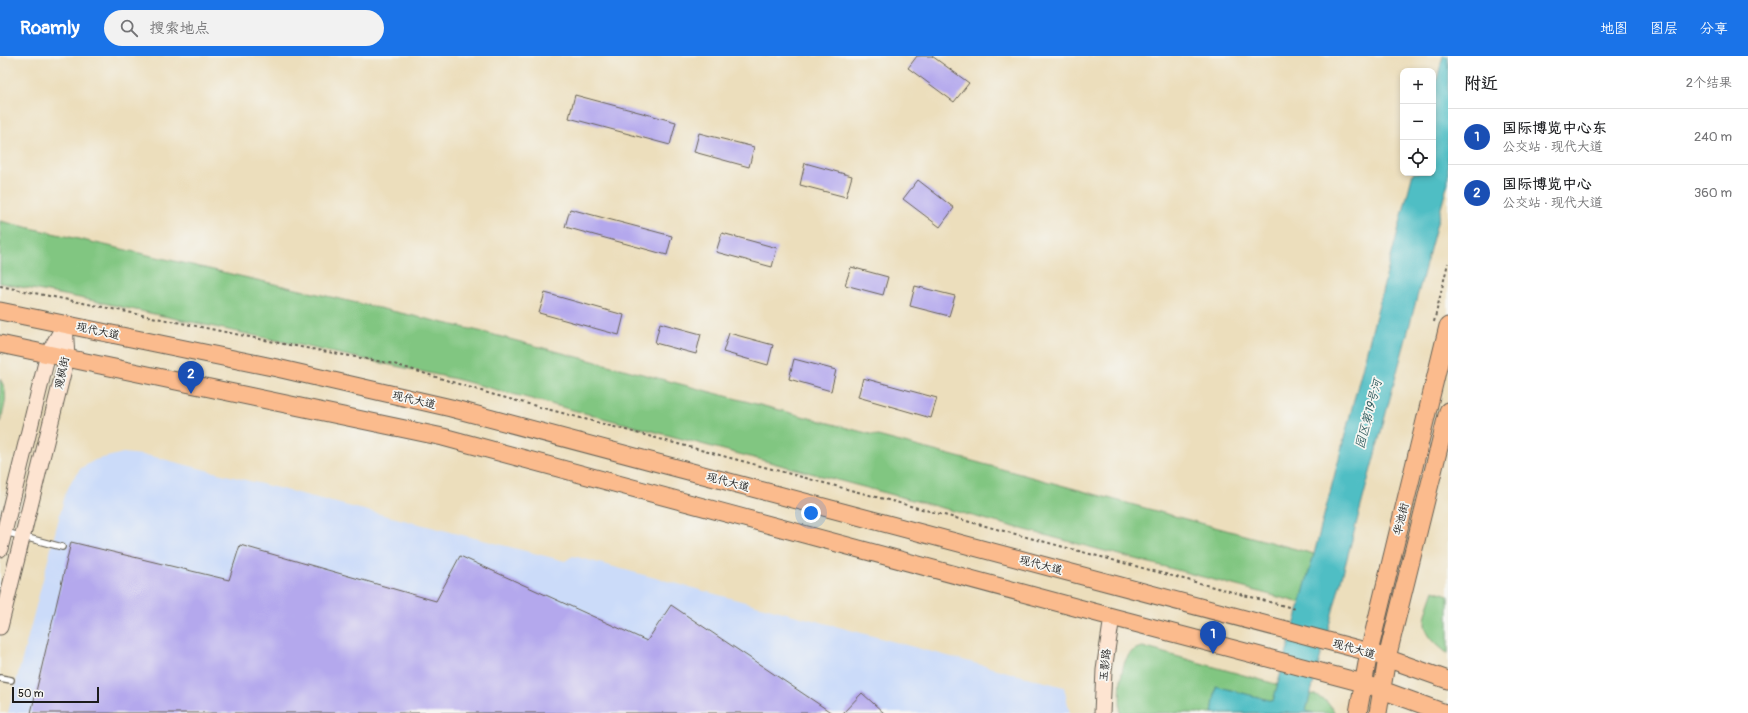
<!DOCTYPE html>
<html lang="zh">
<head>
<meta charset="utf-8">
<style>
  body { margin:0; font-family:Pangolin,"LXGW WenKai TC",sans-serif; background:#f2f2f2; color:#202124 }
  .controls { position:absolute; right:12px; top:12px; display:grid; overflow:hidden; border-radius:8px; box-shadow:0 2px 6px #0003 }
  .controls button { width:36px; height:36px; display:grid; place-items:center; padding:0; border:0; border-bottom:1px solid #e0e0e0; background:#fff; color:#202124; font:20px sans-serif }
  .scale { position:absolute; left:12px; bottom:10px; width:87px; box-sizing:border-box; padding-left:4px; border:2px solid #1c1c1c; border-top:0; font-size:11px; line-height:14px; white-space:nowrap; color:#1c1c1c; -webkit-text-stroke:3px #f6f6f2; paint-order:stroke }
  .you { position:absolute; left:811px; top:457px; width:14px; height:14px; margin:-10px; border:3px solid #fff; border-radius:50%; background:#1a73e8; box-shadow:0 0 0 6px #1a73e833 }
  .badge { display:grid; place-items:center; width:26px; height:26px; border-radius:50%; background:#1a73e8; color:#fff; font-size:13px; font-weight:700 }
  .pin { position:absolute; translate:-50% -33px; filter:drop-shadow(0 1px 2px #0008) }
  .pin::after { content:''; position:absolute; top:21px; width:14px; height:12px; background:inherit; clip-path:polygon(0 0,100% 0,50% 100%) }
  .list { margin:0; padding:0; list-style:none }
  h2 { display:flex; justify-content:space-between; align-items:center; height:52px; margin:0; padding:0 16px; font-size:17px }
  h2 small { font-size:13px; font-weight:400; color:#757577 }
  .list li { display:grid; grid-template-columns:26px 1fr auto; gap:12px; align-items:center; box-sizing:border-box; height:56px; padding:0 16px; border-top:1px solid #e0e0e0 }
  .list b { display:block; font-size:15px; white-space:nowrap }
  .list p { margin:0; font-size:13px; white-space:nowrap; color:#757577 }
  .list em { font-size:13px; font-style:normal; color:#757577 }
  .icon { flex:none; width:22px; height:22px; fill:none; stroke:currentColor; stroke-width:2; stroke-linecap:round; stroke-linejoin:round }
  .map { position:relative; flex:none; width:1448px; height:657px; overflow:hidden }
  header { display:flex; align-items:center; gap:24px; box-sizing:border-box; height:56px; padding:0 20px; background:#1a73e8; color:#fff }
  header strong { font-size:19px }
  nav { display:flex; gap:22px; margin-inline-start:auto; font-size:14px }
  .search { width:280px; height:36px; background:#f2f2f2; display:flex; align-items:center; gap:10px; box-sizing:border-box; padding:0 14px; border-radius:22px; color:#757577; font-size:15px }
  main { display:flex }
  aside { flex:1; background:#fff }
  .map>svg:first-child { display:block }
</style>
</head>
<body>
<header>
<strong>Roamly</strong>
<div class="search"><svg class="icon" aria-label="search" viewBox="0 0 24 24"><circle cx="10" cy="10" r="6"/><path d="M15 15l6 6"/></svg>搜索地点</div>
<nav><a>地图</a><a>图层</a><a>分享</a></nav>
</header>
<main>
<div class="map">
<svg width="1448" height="657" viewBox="0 0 1448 657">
  <rect width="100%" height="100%" fill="#f6f6f2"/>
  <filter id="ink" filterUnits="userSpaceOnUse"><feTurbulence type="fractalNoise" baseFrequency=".025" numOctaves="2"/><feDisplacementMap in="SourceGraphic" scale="8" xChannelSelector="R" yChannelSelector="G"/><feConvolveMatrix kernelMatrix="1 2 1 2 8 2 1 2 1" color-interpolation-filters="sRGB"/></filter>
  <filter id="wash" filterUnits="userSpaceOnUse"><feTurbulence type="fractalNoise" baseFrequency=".012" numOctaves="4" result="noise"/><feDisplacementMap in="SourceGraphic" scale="16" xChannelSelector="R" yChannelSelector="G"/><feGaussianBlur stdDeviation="0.9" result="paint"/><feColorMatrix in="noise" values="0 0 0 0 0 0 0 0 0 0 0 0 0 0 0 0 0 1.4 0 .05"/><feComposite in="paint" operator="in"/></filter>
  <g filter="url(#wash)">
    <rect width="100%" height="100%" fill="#ecdebc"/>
    <path fill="#cbdbf9" d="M 123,397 L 151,400 L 565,505 L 573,500 L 1064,631 L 1070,657 L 8,657 L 65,439 L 72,424 L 81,412 L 95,404 Z"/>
    <path fill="#81c681" stroke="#4e714e" d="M 0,165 L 479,275 L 965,403 L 1314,498 L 1301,547 L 456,323 L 80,242 L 0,227 Z
      M 0,323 C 10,338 4,351 0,367 Z
      M 1434,534 L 1448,539 L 1448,598 C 1418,574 1422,568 1434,534 Z
      M 1143,591 L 1315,639 L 1327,646 L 1335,657 L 1120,657 C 1121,637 1116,594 1143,591 Z"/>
    <path fill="#4fbec4" stroke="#366d70" d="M 1443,0 L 1448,0 L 1448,126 L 1306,655 L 1314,657 L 1212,657 L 1216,630 L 1273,645 L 1314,498 L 1413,117 L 1433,117 L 1433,39 Z"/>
    <g id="blocks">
      <path fill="#b4a8ed" d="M 917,0 L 932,0 L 969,27 L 954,46 L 908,12 Z
        M 575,39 L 676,66 L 670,89 L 569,62 Z
        M 699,77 L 754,91 L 749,111 L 694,96 Z
        M 805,107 L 852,120 L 846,141 L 800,129 Z
        M 918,124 L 954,152 L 940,171 L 903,143 Z
        M 570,153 L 672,180 L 667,199 L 565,171 Z
        M 722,177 L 777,192 L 772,211 L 716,196 Z
        M 851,211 L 888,221 L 883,239 L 845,229 Z
        M 915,230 L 955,240 L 949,260 L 910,250 Z
        M 545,237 L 624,259 L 619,279 L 539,257 Z
        M 660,267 L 701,278 L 696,298 L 655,287 Z
        M 729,277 L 773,289 L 768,309 L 723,296 Z
        M 794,303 L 836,314 L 831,335 L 789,323 Z
        M 863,322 L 937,342 L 931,362 L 858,341 Z
        M 71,486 L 229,524 L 240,489 L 436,545 L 460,500 L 647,585 L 671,549 L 832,657 L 31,657 Z
        M 862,637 L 884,657 L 843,657 Z"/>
    </g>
  </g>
  <g filter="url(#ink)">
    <use href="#blocks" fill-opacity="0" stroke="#656054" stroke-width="1"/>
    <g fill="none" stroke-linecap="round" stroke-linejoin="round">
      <defs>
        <path id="lane" d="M 5,476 L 62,491
          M 0,622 L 11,624"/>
        <path id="secondary" d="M 0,493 L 48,298 L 65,268
          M 0,571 L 67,301 L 65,268
          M 1102,657 L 1104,614 L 1112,561"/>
        <path id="primary" d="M 0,255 L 277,312 L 451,352 L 1369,596 L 1448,624
          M 0,288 L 443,381 L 1112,561 L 1363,627 L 1445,657
          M 1358,657 L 1369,596 L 1448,270
          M 1378,657 L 1387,602 L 1448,355"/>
      </defs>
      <use href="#lane" stroke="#656054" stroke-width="8"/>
      <use href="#secondary" stroke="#656054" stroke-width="17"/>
      <use href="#primary" stroke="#656054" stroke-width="19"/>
      <path stroke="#656054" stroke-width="2" stroke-dasharray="3 3" stroke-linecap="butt" d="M 0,230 L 284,288 L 394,308 L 491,338 L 1296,553
        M 1434,266 L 1448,207"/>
      <use href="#lane" stroke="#fff" stroke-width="5.5"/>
      <use href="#secondary" stroke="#fde4d1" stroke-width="15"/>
      <use href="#primary" stroke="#fbbb8d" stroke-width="17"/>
    </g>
  </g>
  <g text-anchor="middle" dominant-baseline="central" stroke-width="3.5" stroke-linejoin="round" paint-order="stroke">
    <g font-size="11" fill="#1c1c1c" stroke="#f6f6f2">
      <text transform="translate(98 275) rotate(12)">现代大道</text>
      <text transform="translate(62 317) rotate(-78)">观枫街</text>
      <text transform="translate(414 344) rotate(13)">现代大道</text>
      <text transform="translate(728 426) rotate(15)">现代大道</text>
      <text transform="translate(1401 463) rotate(-76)">华池街</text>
      <text transform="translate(1041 509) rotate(15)">现代大道</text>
      <text transform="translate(1354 593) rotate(16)">现代大道</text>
      <text transform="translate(1105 609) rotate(-84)">玉影路</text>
    </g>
    <g font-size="12" font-style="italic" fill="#305d5f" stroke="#f6f6f2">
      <text transform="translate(1369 358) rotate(-75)">园区第19号河</text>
    </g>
  </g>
</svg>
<div class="controls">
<button>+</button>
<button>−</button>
<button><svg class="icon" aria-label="locate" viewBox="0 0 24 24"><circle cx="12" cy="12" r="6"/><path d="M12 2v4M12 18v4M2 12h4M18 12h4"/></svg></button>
</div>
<div class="scale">50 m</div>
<div class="you"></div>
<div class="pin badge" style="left:1213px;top:598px;background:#1a4fb4">1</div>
<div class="pin badge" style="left:191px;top:338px;background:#1a4fb4">2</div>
</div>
<aside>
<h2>附近<small>2个结果</small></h2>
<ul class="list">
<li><span class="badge" style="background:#1a4fb4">1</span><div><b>国际博览中心东</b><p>公交站 · 现代大道</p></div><em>240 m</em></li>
<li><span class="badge" style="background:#1a4fb4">2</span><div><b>国际博览中心</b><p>公交站 · 现代大道</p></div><em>360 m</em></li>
</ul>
</aside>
</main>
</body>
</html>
